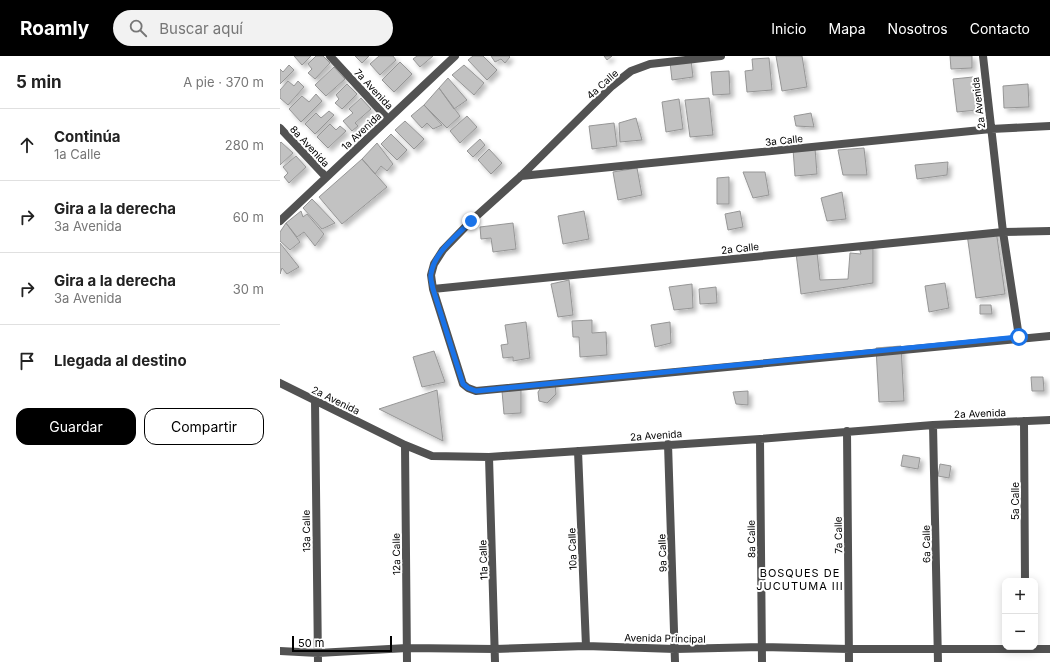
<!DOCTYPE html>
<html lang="es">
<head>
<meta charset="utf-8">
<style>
  body { margin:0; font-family:Inter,sans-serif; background:#f2f2f2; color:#222 }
  .controls { position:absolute; right:12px; bottom:12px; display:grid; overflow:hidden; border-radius:8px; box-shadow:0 2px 10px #0003 }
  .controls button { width:36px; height:36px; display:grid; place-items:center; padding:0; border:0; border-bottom:1px solid #e0e0e0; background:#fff; color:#222; font:20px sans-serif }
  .scale { position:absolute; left:12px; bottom:10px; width:100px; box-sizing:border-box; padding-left:4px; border:2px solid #000; border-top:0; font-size:11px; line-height:14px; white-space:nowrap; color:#000; -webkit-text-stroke:3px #fff; paint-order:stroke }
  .stop { position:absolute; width:12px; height:12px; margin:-9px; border:3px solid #1a73e8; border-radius:50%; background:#fff }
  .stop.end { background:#1a73e8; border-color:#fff; box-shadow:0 1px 4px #0008 }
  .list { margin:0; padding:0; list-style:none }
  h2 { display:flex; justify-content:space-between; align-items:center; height:52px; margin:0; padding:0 16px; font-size:17px }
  h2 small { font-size:13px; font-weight:400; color:#767676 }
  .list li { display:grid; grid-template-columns:26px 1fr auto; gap:12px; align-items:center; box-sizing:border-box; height:72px; padding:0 16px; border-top:1px solid #e0e0e0 }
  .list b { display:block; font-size:15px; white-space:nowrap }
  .list p { margin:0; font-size:13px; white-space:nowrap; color:#767676 }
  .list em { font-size:13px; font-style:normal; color:#767676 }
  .actions { display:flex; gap:8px; padding:12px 16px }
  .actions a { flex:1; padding:9px 0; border:1px solid #000; border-radius:12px; text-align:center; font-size:14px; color:#000 }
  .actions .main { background:#000; color:#fff }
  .icon { flex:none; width:22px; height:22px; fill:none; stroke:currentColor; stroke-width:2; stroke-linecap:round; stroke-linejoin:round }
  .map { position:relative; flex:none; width:770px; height:606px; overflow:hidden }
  header { display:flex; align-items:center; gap:24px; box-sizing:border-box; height:56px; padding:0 20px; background:#000; color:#fff }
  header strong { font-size:19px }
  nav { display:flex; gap:22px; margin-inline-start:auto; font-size:14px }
  .search { width:280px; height:36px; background:#f2f2f2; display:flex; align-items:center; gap:10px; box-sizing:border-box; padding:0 14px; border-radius:22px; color:#767676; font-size:15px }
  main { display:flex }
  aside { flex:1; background:#fff }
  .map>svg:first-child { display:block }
</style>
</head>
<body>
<header>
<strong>Roamly</strong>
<div class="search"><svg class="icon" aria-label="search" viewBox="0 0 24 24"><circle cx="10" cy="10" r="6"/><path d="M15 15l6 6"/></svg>Buscar aquí</div>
<nav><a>Inicio</a><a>Mapa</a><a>Nosotros</a><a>Contacto</a></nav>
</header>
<main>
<aside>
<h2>5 min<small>A pie · 370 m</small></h2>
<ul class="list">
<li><svg class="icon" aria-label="ahead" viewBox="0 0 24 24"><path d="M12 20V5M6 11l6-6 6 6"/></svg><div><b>Continúa</b><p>1a Calle</p></div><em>280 m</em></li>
<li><svg class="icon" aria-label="right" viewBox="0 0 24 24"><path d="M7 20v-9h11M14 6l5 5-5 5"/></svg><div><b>Gira a la derecha</b><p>3a Avenida</p></div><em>60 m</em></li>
<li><svg class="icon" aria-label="right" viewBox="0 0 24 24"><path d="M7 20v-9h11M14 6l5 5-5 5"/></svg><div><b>Gira a la derecha</b><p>3a Avenida</p></div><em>30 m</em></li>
<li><svg class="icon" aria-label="arrive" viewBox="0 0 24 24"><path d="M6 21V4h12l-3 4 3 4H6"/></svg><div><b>Llegada al destino</b></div></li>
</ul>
<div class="actions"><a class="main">Guardar</a><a>Compartir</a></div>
</aside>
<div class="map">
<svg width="770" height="606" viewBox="0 0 770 606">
  <defs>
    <filter id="shadow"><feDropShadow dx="3.5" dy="3.5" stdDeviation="2" flood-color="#0004"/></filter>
  </defs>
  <rect width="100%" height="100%" fill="#fff"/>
  <path fill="#c2c2c2" stroke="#969696" filter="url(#shadow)" d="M 14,0 L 31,0 L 22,9 Z
    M 36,0 L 43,0 L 50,7 L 35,23 L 28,17 L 32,13 L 28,8 Z
    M 75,0 L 89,0 L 82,7 Z
    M 99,0 L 113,0 L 116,4 L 100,19 L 90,8 Z
    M 137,0 L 153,0 L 140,11 L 133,3 Z
    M 193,0 L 203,0 L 217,14 L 207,24 L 188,4 Z
    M 211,0 L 229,0 L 230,1 L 225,7 L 221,3 L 215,6 Z
    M 324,0 L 332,0 L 327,4 Z
    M 496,0 L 522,0 L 527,31 L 502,35 Z
    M 670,0 L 692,0 L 692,12 L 671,13 Z
    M 489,2 L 492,34 L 467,36 L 465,15 L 473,14 L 472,3 Z
    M 411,4 L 413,21 L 392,24 L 390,6 Z
    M 120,6 L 132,18 L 114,36 L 102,24 Z
    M 9,9 L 14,14 L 0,28 L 0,13 L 3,16 Z
    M 184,9 L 204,27 L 194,39 L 172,19 Z
    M 54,11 L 65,23 L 46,40 L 35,29 Z
    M 449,15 L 450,38 L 433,39 L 431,16 Z
    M 693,21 L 697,54 L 677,56 L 673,23 Z
    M 168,22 L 187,44 L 174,53 L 159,32 Z
    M 8,25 L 14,30 L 18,25 L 24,31 L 8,49 L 0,42 L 0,34 Z
    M 67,28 L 77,38 L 62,53 L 55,47 L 59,43 L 56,39 Z
    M 748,28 L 749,51 L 724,52 L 723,30 Z
    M 159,32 L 180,60 L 167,72 L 144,49 Z
    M 36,38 L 42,45 L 21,66 L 9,53 L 22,40 L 29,46 Z
    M 81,42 L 91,53 L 75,67 L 78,70 L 72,75 L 63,65 L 73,57 L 69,53 Z
    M 429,42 L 433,79 L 410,81 L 405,44 Z
    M 399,43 L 403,73 L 386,76 L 382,46 Z
    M 144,49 L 162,69 L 153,73 L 147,67 L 142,72 L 131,60 Z
    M 49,55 L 54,59 L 35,78 L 25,68 L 36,57 L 41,62 Z
    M 531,57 L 534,71 L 516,70 L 514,60 Z
    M 187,60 L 197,71 L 180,87 L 170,75 Z
    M 356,62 L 362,84 L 340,86 L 339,67 Z
    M 125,65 L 144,83 L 134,93 L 115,74 Z
    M 334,67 L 337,90 L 312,93 L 309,70 Z
    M 50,68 L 56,74 L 60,70 L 66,75 L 48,92 L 37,81 Z
    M 111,78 L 127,94 L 117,104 L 101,88 Z
    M 200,83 L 205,89 L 193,101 L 187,95 Z
    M 1,86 L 13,97 L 0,109 L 0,87 Z
    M 97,87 L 113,108 L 107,115 L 101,110 L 95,118 L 82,103 Z
    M 535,92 L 537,118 L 515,120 L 513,93 Z
    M 584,92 L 587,119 L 563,119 L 558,94 Z
    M 209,93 L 222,107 L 211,118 L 198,104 Z
    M 16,100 L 26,111 L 9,127 L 4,121 L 8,117 L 3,111 Z
    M 82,103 L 107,131 L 62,168 L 39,141 Z
    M 668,106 L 667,119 L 637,123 L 635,109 Z
    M 357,112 L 362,139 L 338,144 L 333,116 Z
    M 463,116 L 485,116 L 489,139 L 473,142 Z
    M 449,121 L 449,148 L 437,148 L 437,122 Z
    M 562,136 L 566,163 L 547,165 L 541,142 Z
    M 32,143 L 55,167 L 42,173 L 23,152 Z
    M 21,155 L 23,161 L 27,158 L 44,178 L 35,190 L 24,176 L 17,181 L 6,167 Z
    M 304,155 L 309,183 L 283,188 L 278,160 Z
    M 460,155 L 463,171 L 448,174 L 445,158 Z
    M 6,167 L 20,186 L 10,194 L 0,185 L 0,176 Z
    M 233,167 L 236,193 L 213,196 L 211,182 L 201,183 L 200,171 Z
    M 716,174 L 725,238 L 696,242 L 687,178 Z
    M 0,187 L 19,211 L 7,218 L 2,212 L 0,218 Z
    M 578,188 L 593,188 L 593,227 L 521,238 L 516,197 L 537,196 L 540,224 L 568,223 L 570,197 L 581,198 Z
    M 289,224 L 293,259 L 278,261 L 271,228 Z
    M 665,227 L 669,252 L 649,256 L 645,230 Z
    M 412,228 L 413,252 L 394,254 L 389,231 Z
    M 436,231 L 437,247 L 420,248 L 419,233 Z
    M 700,249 L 711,249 L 712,258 L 700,258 Z
    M 312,264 L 312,277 L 326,276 L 327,299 L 300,301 L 299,281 L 293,281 L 292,265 Z
    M 246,266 L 250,302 L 233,305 L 233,301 L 223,302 L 221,289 L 228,288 L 225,269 Z
    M 390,266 L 391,287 L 375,291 L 371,269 Z
    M 621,290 L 624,345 L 599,346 L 596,292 Z
    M 154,295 L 165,326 L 142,331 L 133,301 Z
    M 751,321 L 763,321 L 764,335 L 752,335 Z
    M 264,327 L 275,327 L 276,338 L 267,347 L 259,345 L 258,336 Z
    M 241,332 L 241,357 L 224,358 L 222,335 Z
    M 157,334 L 163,385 L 99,353 Z
    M 468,335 L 468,349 L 456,348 L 453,336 Z
    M 623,399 L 640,402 L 638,413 L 621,410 Z
    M 660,408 L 671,410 L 669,422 L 658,420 Z"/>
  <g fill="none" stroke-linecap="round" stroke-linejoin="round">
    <path stroke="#525252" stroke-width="8" d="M 50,0 L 108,63
      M 441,0 L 370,8 L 351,15 L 332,30 L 241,120 L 191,165 L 163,194 L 154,208 L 151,219 L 153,233 L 183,328 L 188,332 L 196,335 L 770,280
      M 703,0 L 723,176 L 739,281
      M 0,72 L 46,121
      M 241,120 L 711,73 L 770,70
      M 0,165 L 175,0
      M 153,233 L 723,176 L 770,175
      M 0,327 L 125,389 L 152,400 L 209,401 L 480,383 L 653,369 L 770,364
      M 35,344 L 38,606
      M 744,365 L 745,525
      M 653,369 L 658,606
      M 567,375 L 569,606
      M 480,383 L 482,606
      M 388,388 L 395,606
      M 125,389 L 127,606
      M 298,395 L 306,590
      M 209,401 L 215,606
      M 0,595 L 38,597 L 127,592 L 215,593 L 306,590 L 395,593 L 482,591 L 569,593 L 770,593"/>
  </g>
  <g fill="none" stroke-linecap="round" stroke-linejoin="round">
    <path stroke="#1a73e8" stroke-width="5" d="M 191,165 C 177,180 154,196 151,218 C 150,222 152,228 153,233 L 183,328 L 188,332 L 196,335 L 739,281"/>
  </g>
  <g text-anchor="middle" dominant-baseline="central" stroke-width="4" stroke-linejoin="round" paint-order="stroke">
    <g font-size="10" fill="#000" stroke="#fff">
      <text transform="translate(322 28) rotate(-42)">4a Calle</text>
      <text transform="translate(94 33) rotate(47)">7a Avenida</text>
      <text transform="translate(698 47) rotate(-97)">2a Avenida</text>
      <text transform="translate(81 75) rotate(-43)">1a Avenida</text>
      <text transform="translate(504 84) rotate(-6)">3a Calle</text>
      <text transform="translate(30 90) rotate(47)">8a Avenida</text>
      <text transform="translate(460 192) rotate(-6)">2a Calle</text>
      <text transform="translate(56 344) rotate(26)">2a Avenida</text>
      <text transform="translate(700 357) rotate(-2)">2a Avenida</text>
      <text transform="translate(376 379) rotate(-4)">2a Avenida</text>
      <text transform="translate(735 445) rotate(-90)">5a Calle</text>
      <text transform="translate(26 475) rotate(-91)">13a Calle</text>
      <text transform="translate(558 479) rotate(-91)">7a Calle</text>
      <text transform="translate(471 483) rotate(-91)">8a Calle</text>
      <text transform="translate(646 488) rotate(-91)">6a Calle</text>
      <text transform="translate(292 493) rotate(-92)">10a Calle</text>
      <text transform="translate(382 497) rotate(-92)">9a Calle</text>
      <text transform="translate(116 498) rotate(-91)">12a Calle</text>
      <text transform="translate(203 504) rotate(-92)">11a Calle</text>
      <text transform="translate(385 582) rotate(1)">Avenida Principal</text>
    </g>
    <g font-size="11" letter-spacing="1" fill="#000" stroke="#fff">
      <text x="520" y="517">BOSQUES DE<tspan x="520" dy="13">JUCUTUMA III</tspan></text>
    </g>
  </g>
</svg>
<div class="controls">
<button>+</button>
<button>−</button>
</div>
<div class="scale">50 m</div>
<div class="stop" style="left:739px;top:281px"></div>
<div class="stop end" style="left:191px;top:165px"></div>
</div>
</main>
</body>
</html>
